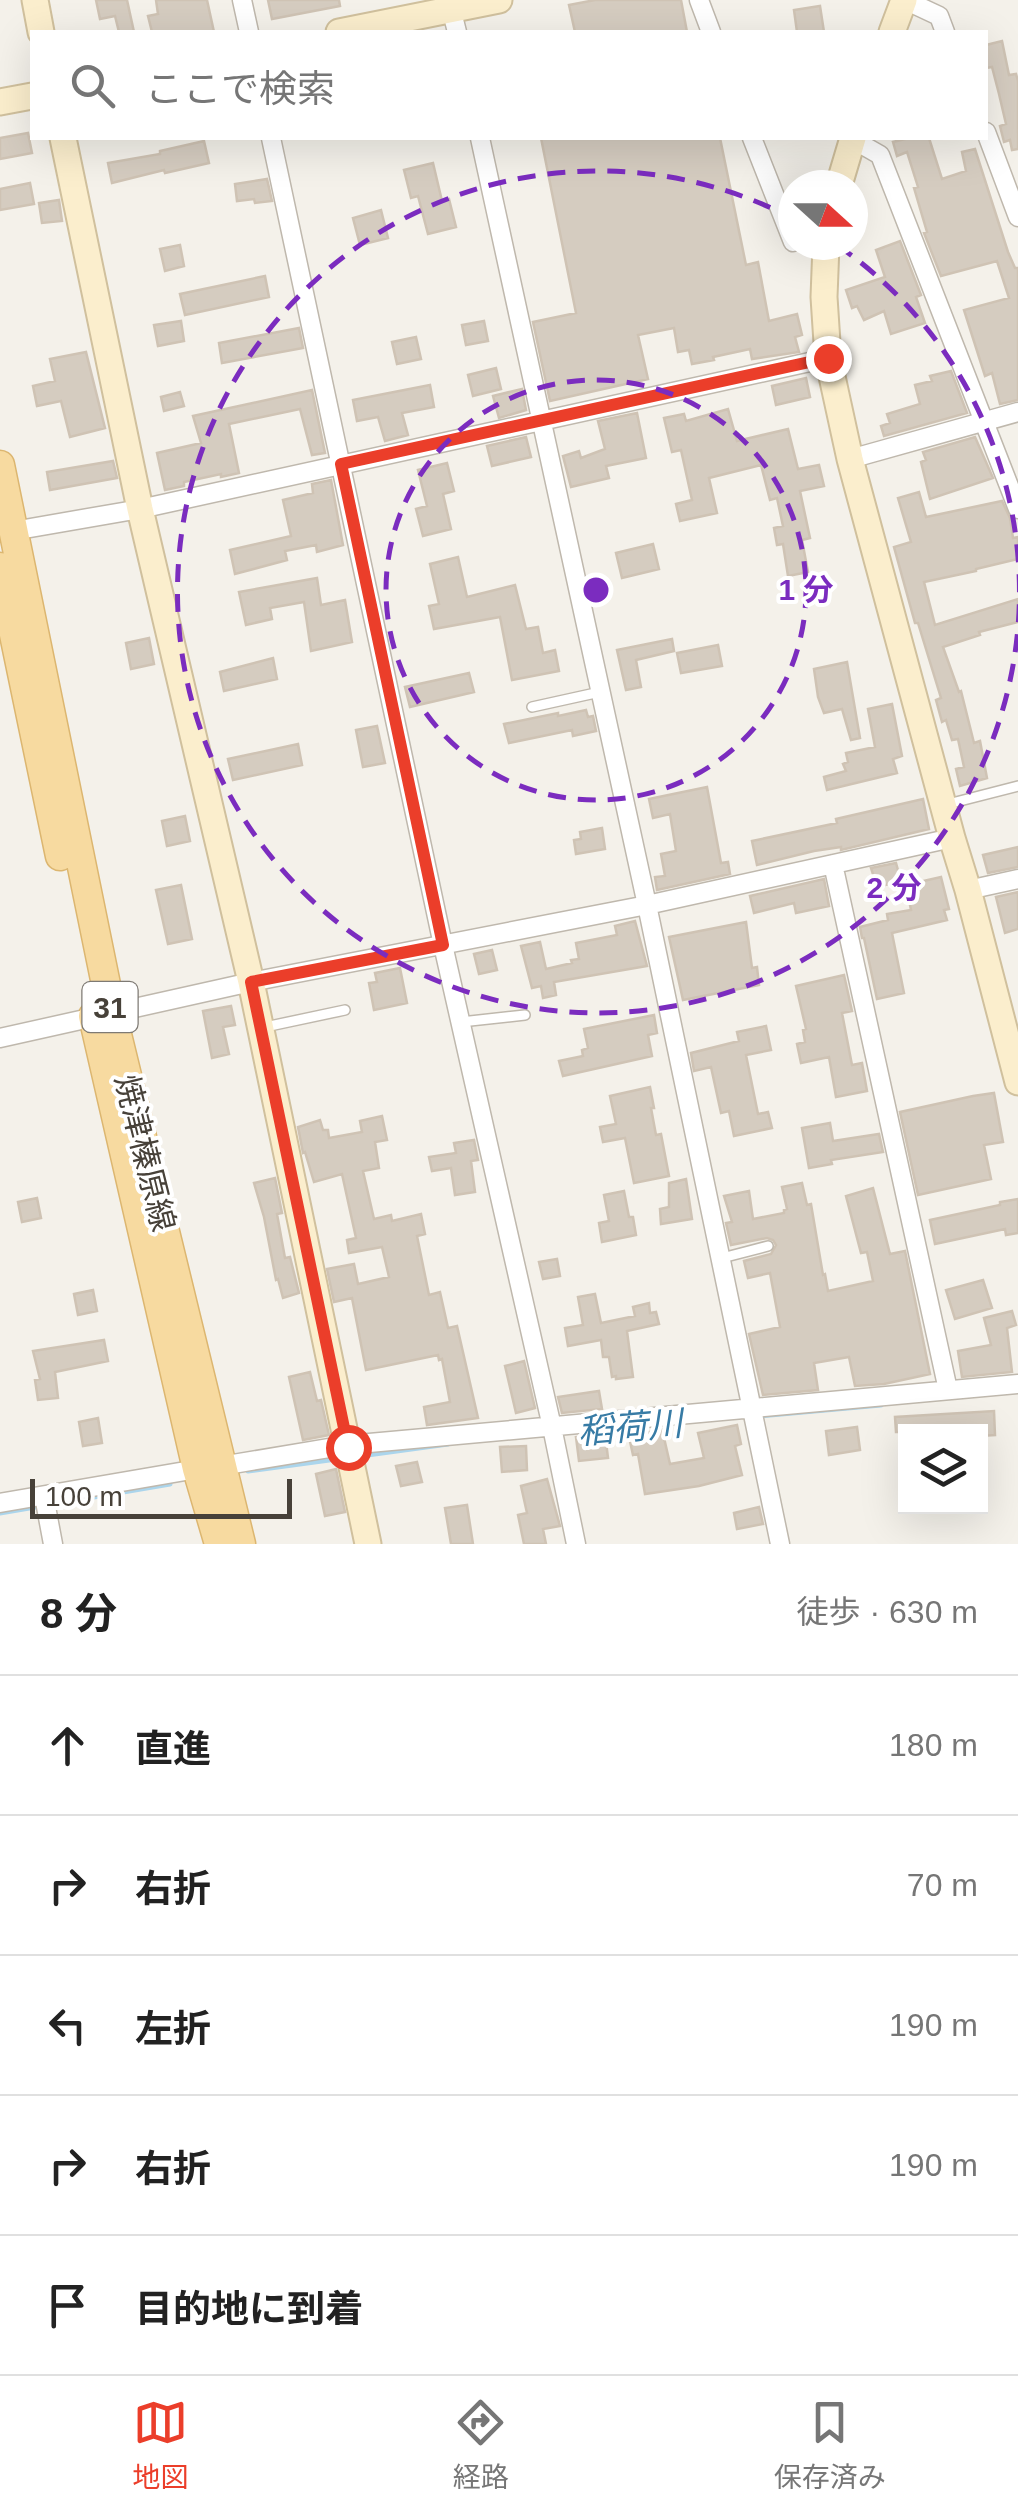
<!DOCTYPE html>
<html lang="ja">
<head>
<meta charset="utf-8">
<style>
  body { margin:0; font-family:Helvetica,"Noto Sans JP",sans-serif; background:#f6f6f6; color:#222 }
  .controls { position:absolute; right:30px; bottom:30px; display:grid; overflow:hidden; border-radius:0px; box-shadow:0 10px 40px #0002 }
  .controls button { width:90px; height:90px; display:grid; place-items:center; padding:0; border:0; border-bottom:2px solid #e0e0e0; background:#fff; color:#222; font:50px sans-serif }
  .compass { position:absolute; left:778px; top:170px; width:90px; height:90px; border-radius:50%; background:#fff; box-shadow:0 10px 40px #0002; rotate:111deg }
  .scale { position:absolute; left:30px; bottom:25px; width:262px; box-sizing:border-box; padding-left:10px; border:5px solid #474139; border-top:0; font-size:28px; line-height:35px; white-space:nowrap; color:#474139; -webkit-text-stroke:8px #fff; paint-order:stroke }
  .stop { position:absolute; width:30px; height:30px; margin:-22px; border:8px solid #eb3e2a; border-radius:50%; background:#fff }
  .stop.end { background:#eb3e2a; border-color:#fff; box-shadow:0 2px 10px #0008 }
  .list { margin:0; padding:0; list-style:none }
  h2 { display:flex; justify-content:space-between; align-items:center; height:130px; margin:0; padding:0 40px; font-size:42px }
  h2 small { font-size:32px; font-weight:400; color:#767676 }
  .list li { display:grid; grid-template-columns:65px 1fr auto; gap:30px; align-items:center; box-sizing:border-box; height:140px; padding:0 40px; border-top:2px solid #e0e0e0 }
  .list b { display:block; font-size:38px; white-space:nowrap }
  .list em { font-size:32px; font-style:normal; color:#767676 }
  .icon { flex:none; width:55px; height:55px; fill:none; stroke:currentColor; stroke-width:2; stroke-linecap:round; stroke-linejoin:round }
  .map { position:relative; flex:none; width:1018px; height:1544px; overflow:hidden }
  .search { position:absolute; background:#fff; box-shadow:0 10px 40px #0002; left:30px; right:30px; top:30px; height:110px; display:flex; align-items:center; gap:25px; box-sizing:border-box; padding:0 35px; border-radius:0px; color:#767676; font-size:38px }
  .sheet { height:830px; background:#fff }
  nav { display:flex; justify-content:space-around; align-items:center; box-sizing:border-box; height:140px; border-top:2px solid #e0e0e0; background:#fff; font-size:28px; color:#767676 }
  nav a { display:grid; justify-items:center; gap:5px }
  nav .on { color:#eb3e2a }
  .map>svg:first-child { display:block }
</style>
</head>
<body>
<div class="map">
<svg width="1018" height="1544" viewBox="0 0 1018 1544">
  <rect width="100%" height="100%" fill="#f4f1ea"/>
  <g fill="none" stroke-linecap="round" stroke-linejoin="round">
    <path stroke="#abd5ec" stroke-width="5" d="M 758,1416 L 881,1405
      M 360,1456 L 448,1444
      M 248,1471 L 344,1458
      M 0,1513 L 170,1484"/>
  </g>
  <path fill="#d5ccc0" stroke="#cfc3b4" stroke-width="2.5" d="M 96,0 L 127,0 L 134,32 L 119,32 L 115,16 L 100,19 Z
    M 156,0 L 207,0 L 214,32 L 152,32 L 148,16 L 158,14 Z
    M 268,0 L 339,0 L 340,6 L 272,19 Z
    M 595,0 L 681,0 L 687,32 L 575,32 L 569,5 Z
    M 820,6 L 824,32 L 797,32 L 794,10 Z
    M 1002,41 L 1009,75 L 1016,74 L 1018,81 L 1018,149 L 1012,150 L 1010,140 L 1004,142 L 1000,126 L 1006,124 L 999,94 L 992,67 L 986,68 L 986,45 Z
    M 28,133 L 32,153 L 0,159 L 0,138 Z
    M 541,138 L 720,138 L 746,265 L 758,262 L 769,321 L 797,314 L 802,335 L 795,337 L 799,352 L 752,359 L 750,349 L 713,357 L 714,360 L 692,364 L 689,350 L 678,352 L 674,328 L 638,335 L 648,379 L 550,401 L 533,322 L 576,313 Z
    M 909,138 L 929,138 L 942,179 L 966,171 L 962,152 L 975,149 L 1008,252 L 1015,268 L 1018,268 L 1018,400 L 1000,404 L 992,373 L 985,376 L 964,310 L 1009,298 L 997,261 L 941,276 L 924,233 L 927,232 L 914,188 L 918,187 L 907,152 L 897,156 L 893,142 Z
    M 204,141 L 209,163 L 165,173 L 164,170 L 112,183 L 108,163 L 160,154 L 160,151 Z
    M 433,163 L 442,201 L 449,199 L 456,227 L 428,234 L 418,196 L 411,198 L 404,170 Z
    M 267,179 L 272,201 L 255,203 L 254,199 L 237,201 L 235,184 Z
    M 30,183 L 34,204 L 0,210 L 0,189 Z
    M 59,200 L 62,221 L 42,223 L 39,203 Z
    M 381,210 L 388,238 L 360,245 L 353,218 Z
    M 900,241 L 921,295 L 916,297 L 925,323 L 891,334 L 884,311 L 864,320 L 857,306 L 852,308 L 846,290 L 885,277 L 876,250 Z
    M 180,245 L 184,266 L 165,271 L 160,249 Z
    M 265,276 L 269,297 L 185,315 L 180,294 Z
    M 181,321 L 184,341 L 158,346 L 154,325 Z
    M 484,321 L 488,341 L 466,345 L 462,325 Z
    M 299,328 L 303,348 L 222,363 L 219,343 Z
    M 416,337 L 421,359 L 397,364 L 392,342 Z
    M 86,352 L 105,428 L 70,437 L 61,401 L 37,406 L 33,386 L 55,381 L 50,359 Z
    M 496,368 L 501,389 L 473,396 L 468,375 Z
    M 951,371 L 967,413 L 884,436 L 881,426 L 890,423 L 887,414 L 920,404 L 915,385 L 932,381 L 930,376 Z
    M 806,378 L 810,397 L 776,405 L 772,386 Z
    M 430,385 L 434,407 L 402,413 L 408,435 L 385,441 L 378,417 L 357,421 L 353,400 Z
    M 522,389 L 526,410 L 499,418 L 493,396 Z
    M 312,390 L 325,453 L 312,455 L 300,409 L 229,424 L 239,473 L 221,477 L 221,474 L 184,482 L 184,486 L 165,490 L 157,453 L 201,443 L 193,416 Z
    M 180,392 L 184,406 L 164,411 L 161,397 Z
    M 728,409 L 737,441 L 788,429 L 798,469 L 819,465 L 824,486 L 800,491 L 810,538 L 802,540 L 808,572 L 788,576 L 783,544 L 777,545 L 774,528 L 783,526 L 777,498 L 770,500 L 761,465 L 709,478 L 717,513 L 680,521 L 676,504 L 692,500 L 681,450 L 672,452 L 664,418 L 684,414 L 686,421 Z
    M 637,413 L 646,458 L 606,466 L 609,478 L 571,487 L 563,456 L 579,451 L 581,458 L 605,449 L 598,421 Z
    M 526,437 L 531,457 L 492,466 L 487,446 Z
    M 975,437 L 993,478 L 930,499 L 921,462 L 926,460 L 923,452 Z
    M 113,461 L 117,478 L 50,490 L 47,472 Z
    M 447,463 L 454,491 L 443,494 L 451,529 L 423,536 L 416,509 L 427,506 L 418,470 Z
    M 331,480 L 343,545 L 317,552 L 316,545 L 285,551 L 287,560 L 235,574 L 230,550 L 291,536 L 283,500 L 313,493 L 312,484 Z
    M 919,492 L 926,517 L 1002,501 L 1010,518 L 1013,538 L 1018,537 L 1018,559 L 976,569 L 976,571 L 924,582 L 935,625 L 1018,599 L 1018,622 L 979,632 L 980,635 L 943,647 L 959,692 L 961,691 L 974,743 L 980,741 L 987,778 L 960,786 L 956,769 L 964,767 L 958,739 L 952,740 L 946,720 L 942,722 L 936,700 L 941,698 L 918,623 L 915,623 L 894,547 L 911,542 L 898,498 Z
    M 653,544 L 659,569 L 622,578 L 616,553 Z
    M 458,557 L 467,597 L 515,585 L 526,629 L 538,627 L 543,653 L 555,650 L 559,671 L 512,680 L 500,617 L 434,629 L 429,606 L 439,604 L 430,564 Z
    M 317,578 L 321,605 L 345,600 L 352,642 L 311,651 L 304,602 L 270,608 L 272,619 L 246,625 L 239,592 Z
    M 149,638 L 154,664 L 131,669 L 126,643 Z
    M 672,639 L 674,651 L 636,660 L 641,687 L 626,690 L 617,650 Z
    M 718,645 L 722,666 L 681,673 L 677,653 Z
    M 273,658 L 277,679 L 224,691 L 220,672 Z
    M 847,662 L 860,738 L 851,740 L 842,709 L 824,713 L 818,697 L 814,669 Z
    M 469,673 L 474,692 L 410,707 L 405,687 Z
    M 892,704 L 902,756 L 893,759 L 897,773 L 827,790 L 824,777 L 846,771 L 843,764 L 848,762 L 846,753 L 875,747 L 868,709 Z
    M 586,710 L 588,717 L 593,716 L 596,731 L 573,736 L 572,730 L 509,743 L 504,724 L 558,713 L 558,716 Z
    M 377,726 L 385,763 L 363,767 L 356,730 Z
    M 298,744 L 302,765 L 233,780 L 228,759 Z
    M 707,787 L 721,863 L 728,862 L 730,874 L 657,890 L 655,877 L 665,876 L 661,854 L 676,851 L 670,814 L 653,818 L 649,799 Z
    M 923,799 L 929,829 L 841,850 L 841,847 L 814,851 L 757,865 L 752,841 L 837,823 L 836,819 Z
    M 185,816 L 190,841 L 167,846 L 162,821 Z
    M 602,828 L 605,849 L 576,854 L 574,840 L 581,839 L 580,832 Z
    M 1018,847 L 1018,867 L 988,873 L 983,855 Z
    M 896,863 L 901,881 L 877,887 L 871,868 Z
    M 941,877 L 949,909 L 944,910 L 947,920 L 892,933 L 904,993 L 877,999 L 864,938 L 862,938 L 860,927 L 888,920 L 887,914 L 911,910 L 906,885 Z
    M 824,879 L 829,906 L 796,913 L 794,903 L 754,913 L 750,896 Z
    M 181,885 L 192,939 L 168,944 L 156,890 Z
    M 1018,892 L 1018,929 L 1005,933 L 996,897 Z
    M 635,921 L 647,966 L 554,982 L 556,995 L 543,998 L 541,986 L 532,988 L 521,946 L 540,942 L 546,969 L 572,963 L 571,960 L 579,959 L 576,943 L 617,935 L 615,926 Z
    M 746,922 L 752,968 L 757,967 L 759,985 L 683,1000 L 669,937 Z
    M 492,950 L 497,970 L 479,974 L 474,954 Z
    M 400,968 L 407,1003 L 374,1010 L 369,983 L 377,982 L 375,973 Z
    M 844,975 L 852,1011 L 842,1013 L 852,1065 L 862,1063 L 867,1091 L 836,1097 L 829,1057 L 801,1063 L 797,1044 L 805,1042 L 803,1030 L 806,1029 L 796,986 Z
    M 231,1006 L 235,1025 L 223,1027 L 229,1054 L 212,1058 L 203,1011 Z
    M 654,1015 L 657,1033 L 648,1035 L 652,1056 L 563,1076 L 559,1061 L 583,1056 L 582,1050 L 588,1048 L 584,1029 Z
    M 766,1026 L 771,1050 L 746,1055 L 758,1114 L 768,1112 L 772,1128 L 734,1136 L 729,1111 L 721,1113 L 711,1067 L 694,1071 L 691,1053 L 739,1041 L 737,1032 Z
    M 650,1087 L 654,1108 L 651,1108 L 656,1135 L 661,1134 L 669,1176 L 634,1183 L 625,1138 L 603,1142 L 600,1127 L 616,1124 L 610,1096 Z
    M 994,1093 L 1003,1142 L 984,1145 L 991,1179 L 918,1195 L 900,1112 L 973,1096 Z
    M 382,1116 L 387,1140 L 375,1142 L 379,1168 L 363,1171 L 374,1219 L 391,1215 L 392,1221 L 421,1214 L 425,1234 L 417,1236 L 429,1295 L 440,1292 L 448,1328 L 457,1326 L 478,1418 L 427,1425 L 424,1407 L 450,1402 L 442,1359 L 439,1360 L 438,1355 L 366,1370 L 352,1298 L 334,1302 L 327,1269 L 354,1264 L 358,1284 L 389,1277 L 382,1247 L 349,1253 L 347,1240 L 356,1238 L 342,1174 L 314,1182 L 305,1152 L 303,1153 L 298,1127 L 320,1120 L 323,1130 L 328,1130 L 329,1138 L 362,1132 L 360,1121 Z
    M 830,1123 L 833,1141 L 879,1134 L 883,1152 L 831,1160 L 832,1164 L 809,1168 L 802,1128 Z
    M 474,1140 L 478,1160 L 471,1161 L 475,1192 L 455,1195 L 451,1168 L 432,1171 L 429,1157 L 456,1153 L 454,1143 Z
    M 275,1178 L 282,1213 L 277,1214 L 285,1258 L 290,1257 L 299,1293 L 283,1298 L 278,1279 L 276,1280 L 264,1217 L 254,1183 Z
    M 686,1179 L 692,1219 L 661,1224 L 660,1209 L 669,1207 L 669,1183 Z
    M 802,1183 L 807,1205 L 811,1204 L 823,1275 L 825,1274 L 828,1291 L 873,1281 L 867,1252 L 861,1253 L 846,1196 L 873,1188 L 890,1254 L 905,1251 L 930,1374 L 884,1384 L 855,1386 L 849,1357 L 814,1363 L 818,1390 L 763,1395 L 749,1334 L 780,1327 L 770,1273 L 748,1278 L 744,1261 L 771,1254 L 776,1245 L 773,1240 L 767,1238 L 731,1245 L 726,1223 L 732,1222 L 724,1196 L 749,1191 L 753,1219 L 784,1213 L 784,1210 L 787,1209 L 782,1187 Z
    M 624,1191 L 629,1217 L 633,1217 L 636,1235 L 602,1242 L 599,1223 L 609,1221 L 604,1195 Z
    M 37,1198 L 41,1218 L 22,1222 L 18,1202 Z
    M 1018,1199 L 1018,1233 L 1006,1235 L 1005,1229 L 935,1244 L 930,1220 L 1000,1205 L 1000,1202 Z
    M 557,1259 L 560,1276 L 543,1279 L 539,1262 Z
    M 983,1280 L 992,1308 L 955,1319 L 946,1290 Z
    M 93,1290 L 97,1311 L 78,1315 L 74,1294 Z
    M 595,1294 L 601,1323 L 635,1316 L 633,1307 L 649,1303 L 650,1313 L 656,1312 L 659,1324 L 627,1331 L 633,1377 L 616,1379 L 616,1376 L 612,1377 L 609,1357 L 603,1357 L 601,1340 L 568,1346 L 565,1328 L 583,1325 L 578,1297 Z
    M 1012,1311 L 1016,1325 L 1007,1328 L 1012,1372 L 962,1377 L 958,1351 L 991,1345 L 984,1318 Z
    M 104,1340 L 108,1361 L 55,1372 L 58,1398 L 38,1400 L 35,1380 L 40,1379 L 33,1351 Z
    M 524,1361 L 535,1408 L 516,1413 L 505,1366 Z
    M 310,1372 L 317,1401 L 321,1400 L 329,1435 L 303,1440 L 289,1377 Z
    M 599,1391 L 602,1409 L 562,1413 L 558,1397 Z
    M 994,1411 L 995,1435 L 980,1436 L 980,1432 L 896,1432 L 895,1417 Z
    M 98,1418 L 102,1443 L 83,1446 L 79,1422 Z
    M 737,1425 L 741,1444 L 735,1446 L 742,1475 L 699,1486 L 645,1494 L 638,1454 L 633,1455 L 629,1437 L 662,1429 L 670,1464 L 704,1458 L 698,1433 Z
    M 857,1427 L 860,1450 L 829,1455 L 826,1431 Z
    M 605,1434 L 608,1458 L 579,1461 L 576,1437 Z
    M 526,1446 L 527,1470 L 502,1472 L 500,1447 Z
    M 417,1462 L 422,1482 L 401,1486 L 396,1466 Z
    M 336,1469 L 345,1512 L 325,1516 L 316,1474 Z
    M 547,1479 L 560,1526 L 543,1529 L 546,1544 L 524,1544 L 518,1515 L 527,1513 L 521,1486 Z
    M 467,1505 L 473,1544 L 451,1544 L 445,1508 Z
    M 759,1507 L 763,1524 L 737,1529 L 734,1513 Z"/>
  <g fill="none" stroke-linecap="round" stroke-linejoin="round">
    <defs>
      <path id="lane" d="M 532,707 L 600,692
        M 948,804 L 1018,786
        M 461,1022 L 525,1015
        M 265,1027 L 345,1010
        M 722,1258 L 768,1246"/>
      <path id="street" d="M 242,0 L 249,32
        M 449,0 L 457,32
        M 699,0 L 711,32
        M 905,0 L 939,16 L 945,32
        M 986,132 L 1018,217
        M 271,138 L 443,945 L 552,1427 L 576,1544
        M 480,138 L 647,905 L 780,1544
        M 752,138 L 793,242
        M 852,139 L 880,155 L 1018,509
        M 850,459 L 1018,412
        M 13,531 L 140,509 L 828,358
        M 833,864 L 948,1390
        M 968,890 L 1018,879
        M 0,1038 L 251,982 L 647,905 L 952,838
        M 221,1466 L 347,1445 L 1018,1384
        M 44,1496 L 53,1544
        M 0,1503 L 197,1469"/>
      <path id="secondary" d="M 35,0 L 41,32
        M 339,32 L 499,0
        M 892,32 L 904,0
        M 0,102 L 32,96
        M 63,138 L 140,509 L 251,982 L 368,1544
        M 839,185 L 853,138
        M 826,245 L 824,297 L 828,358 L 850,459 L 952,838 L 968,890 L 1018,1082"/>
      <path id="primary" d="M 0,465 L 112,1014 L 241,1544
        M 0,567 L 60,856
        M 93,1016 L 197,1469 L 219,1544"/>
    </defs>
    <use href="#lane" stroke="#bfb8ad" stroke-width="12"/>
    <use href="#street" stroke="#bfb8ad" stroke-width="21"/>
    <use href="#secondary" stroke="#d0c09d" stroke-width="29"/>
    <use href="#primary" stroke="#dcb670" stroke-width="31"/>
    <use href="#lane" stroke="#fff" stroke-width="9"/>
    <use href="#street" stroke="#fff" stroke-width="18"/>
    <use href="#secondary" stroke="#fbeecd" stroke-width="25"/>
    <use href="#primary" stroke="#f7daa0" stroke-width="28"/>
  </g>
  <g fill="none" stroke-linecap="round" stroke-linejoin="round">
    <path stroke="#eb3e2a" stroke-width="12" d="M 348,1447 L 251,982 L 443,945 L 341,464 L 828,358"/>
  </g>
  <g fill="none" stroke="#7b2cbf" stroke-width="5" stroke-dasharray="18 12">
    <circle cx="596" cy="590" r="210"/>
    <path d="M837 245A421 421 0 1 1 790 217"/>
  </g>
  <g text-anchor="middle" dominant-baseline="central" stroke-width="8" stroke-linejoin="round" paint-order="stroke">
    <rect fill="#fff" stroke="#7e7a74" stroke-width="2.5" x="82.5" y="982" width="55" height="50" rx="8"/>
    <g font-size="30" font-weight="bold" fill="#474139">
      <text x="110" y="1007">31</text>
    </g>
    <g font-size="32" fill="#474139" stroke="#fff">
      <text transform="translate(145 1153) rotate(76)">焼津榛原線</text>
    </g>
    <g font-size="35" font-style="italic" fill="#377ba5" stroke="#fff">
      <text transform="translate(630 1427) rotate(-5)">稻荷川</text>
    </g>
  </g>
  <circle cx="596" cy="590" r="15" fill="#7b2cbf" stroke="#fff" stroke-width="5"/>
  <g font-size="30" text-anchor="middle" font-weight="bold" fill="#7b2cbf" stroke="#fff" stroke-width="8" stroke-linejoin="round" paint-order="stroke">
    <text x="806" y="600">1 分</text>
    <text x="894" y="898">2 分</text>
  </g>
</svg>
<div class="controls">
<button><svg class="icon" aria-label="layers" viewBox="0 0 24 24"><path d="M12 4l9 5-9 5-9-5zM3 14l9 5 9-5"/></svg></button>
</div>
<svg class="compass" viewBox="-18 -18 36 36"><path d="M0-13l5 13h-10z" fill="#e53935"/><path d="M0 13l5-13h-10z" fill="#767676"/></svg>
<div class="scale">100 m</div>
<div class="stop" style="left:348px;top:1447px"></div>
<div class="stop end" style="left:828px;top:358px"></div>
<div class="search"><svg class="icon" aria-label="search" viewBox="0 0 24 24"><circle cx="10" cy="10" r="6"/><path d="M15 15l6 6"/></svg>ここで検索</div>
</div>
<section class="sheet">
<h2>8 分<small>徒歩 · 630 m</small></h2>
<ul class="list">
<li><svg class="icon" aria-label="ahead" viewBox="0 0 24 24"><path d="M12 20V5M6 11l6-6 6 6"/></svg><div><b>直進</b></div><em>180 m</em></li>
<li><svg class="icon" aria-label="right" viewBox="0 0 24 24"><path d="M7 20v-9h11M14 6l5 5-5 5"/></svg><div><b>右折</b></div><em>70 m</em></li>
<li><svg class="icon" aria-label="left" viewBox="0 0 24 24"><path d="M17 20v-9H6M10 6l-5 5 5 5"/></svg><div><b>左折</b></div><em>190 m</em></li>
<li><svg class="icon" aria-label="right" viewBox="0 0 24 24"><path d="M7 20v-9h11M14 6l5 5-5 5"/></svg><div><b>右折</b></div><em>190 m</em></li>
<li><svg class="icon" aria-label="arrive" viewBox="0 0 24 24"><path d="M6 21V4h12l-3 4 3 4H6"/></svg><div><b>目的地に到着</b></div></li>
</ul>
</section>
<nav>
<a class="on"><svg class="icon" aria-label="map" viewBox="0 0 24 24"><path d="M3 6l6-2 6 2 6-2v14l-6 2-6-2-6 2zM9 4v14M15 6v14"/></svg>地図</a>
<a><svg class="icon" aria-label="directions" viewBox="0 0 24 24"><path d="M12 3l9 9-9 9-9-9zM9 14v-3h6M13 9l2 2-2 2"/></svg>経路</a>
<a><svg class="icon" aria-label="saved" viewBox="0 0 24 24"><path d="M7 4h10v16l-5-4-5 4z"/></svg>保存済み</a>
</nav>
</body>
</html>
